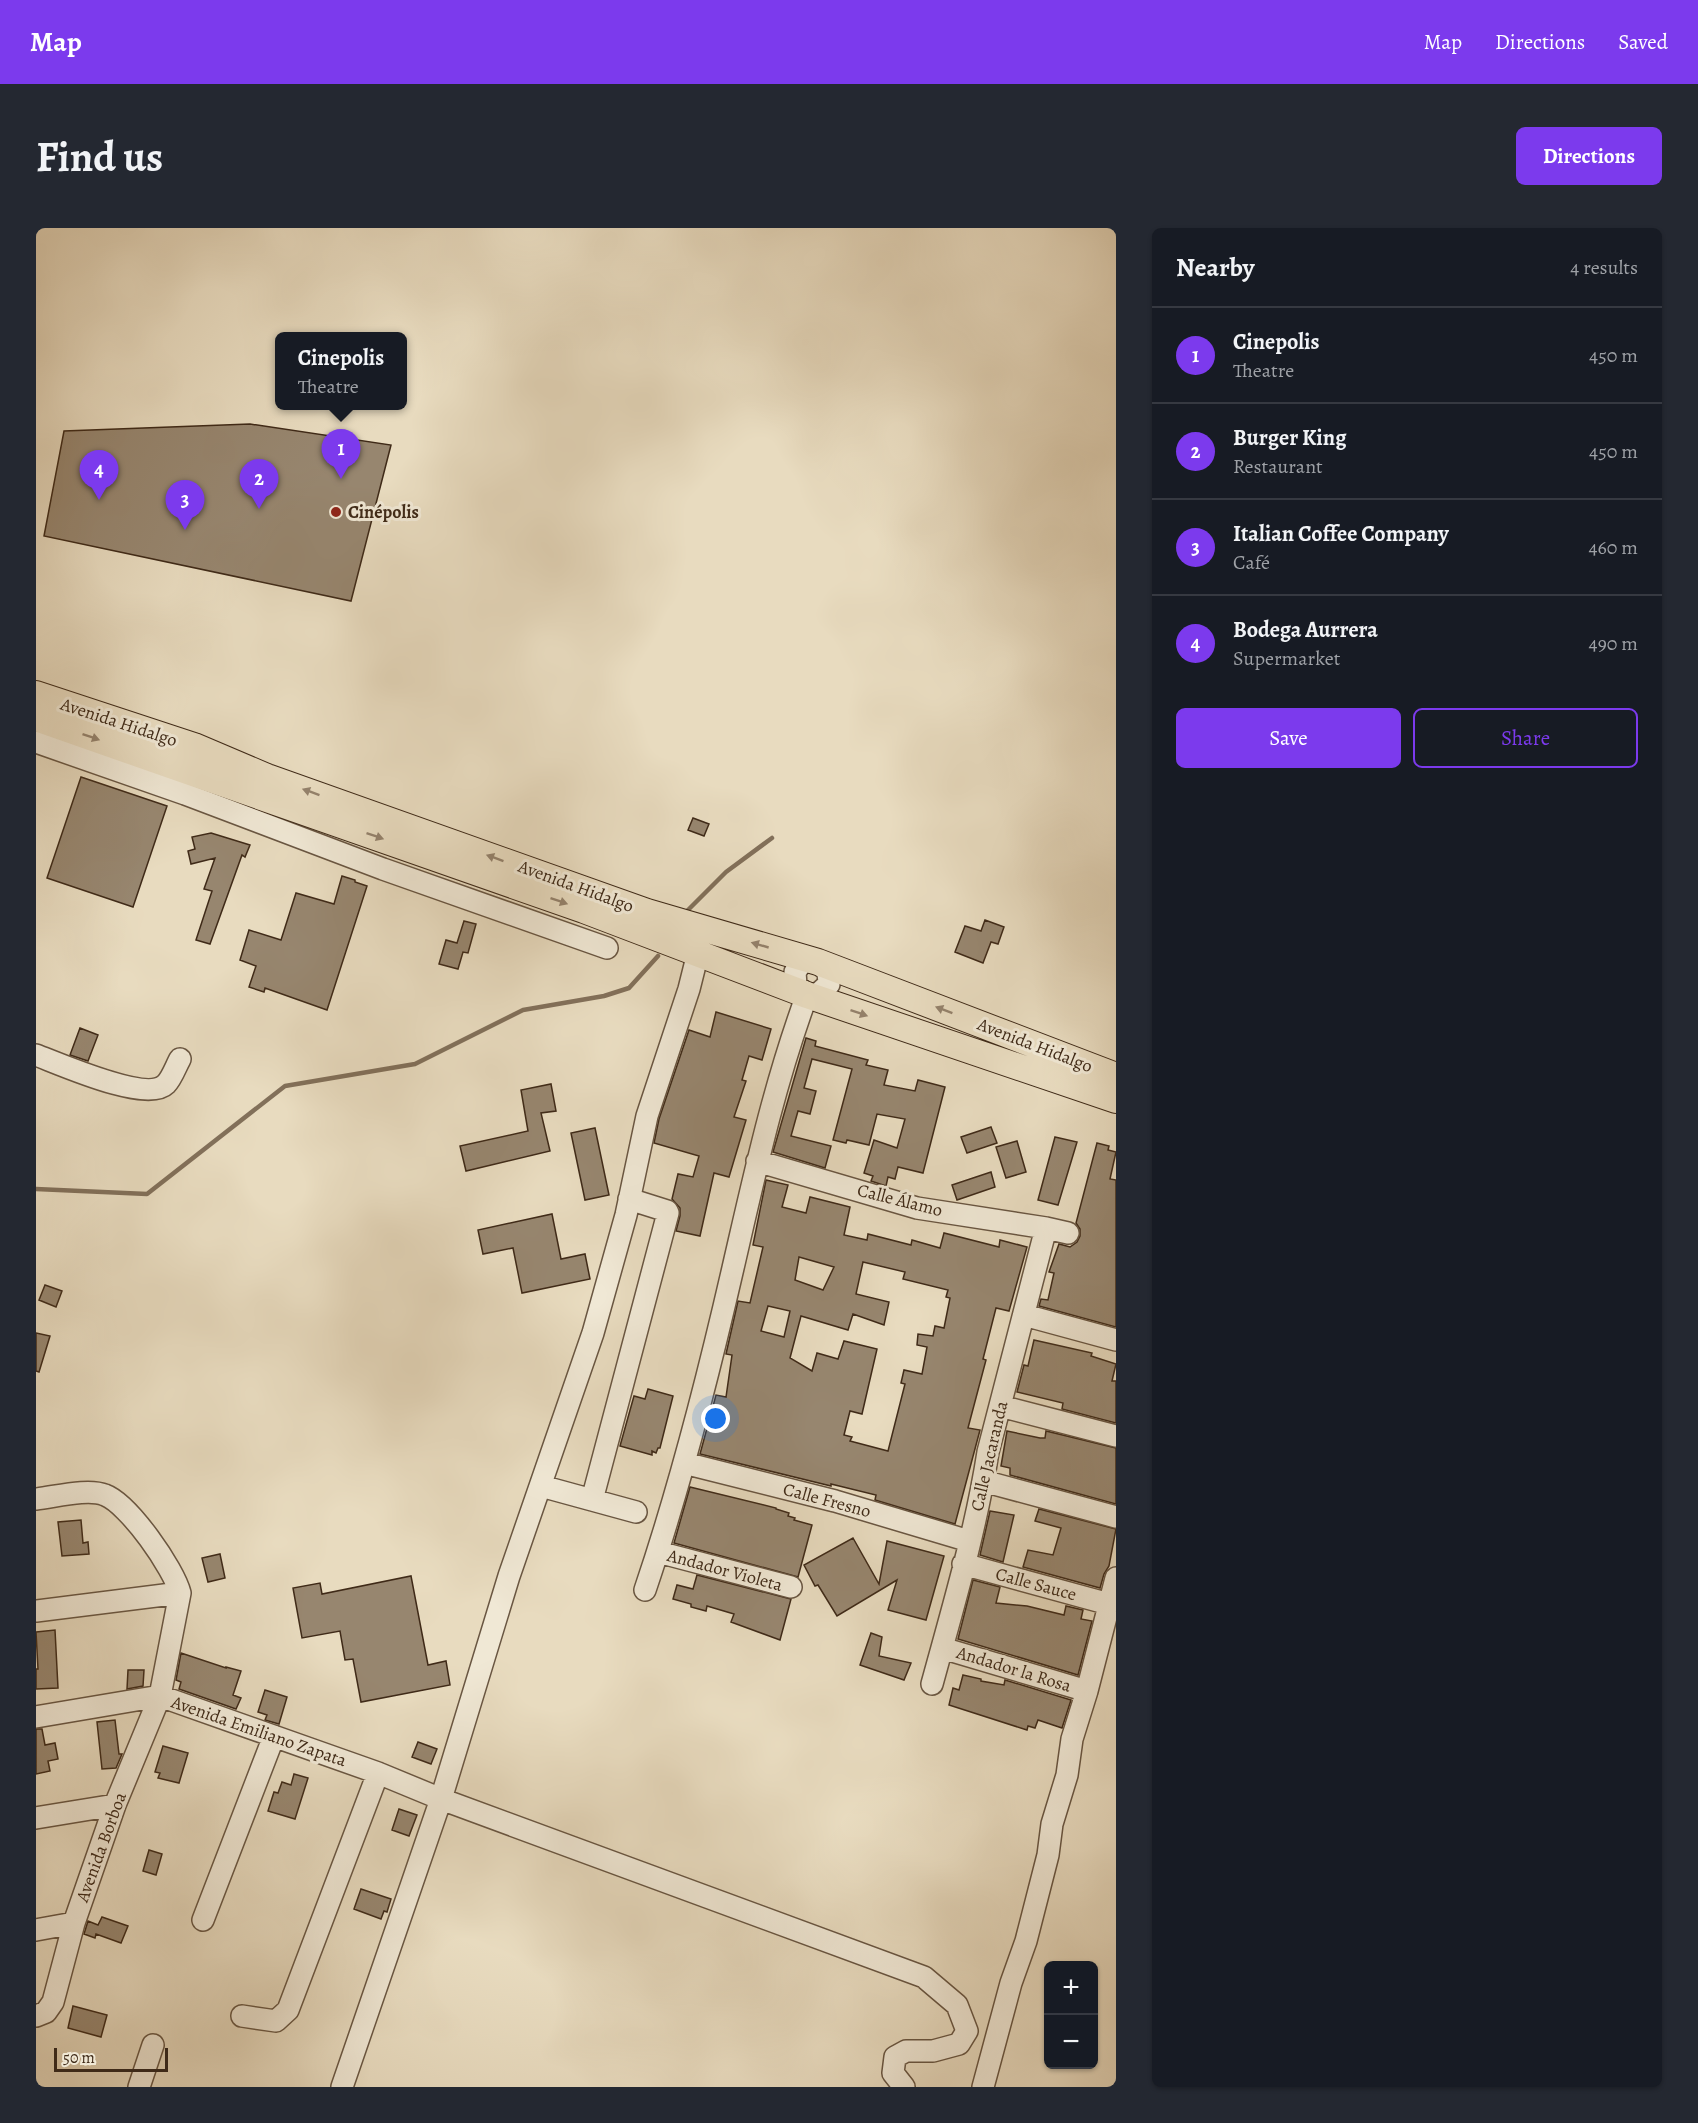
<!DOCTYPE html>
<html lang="en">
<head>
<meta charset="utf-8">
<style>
  body { margin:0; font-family:Alegreya,serif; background:#242831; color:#f1f3f6 }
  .controls { position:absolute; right:18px; bottom:18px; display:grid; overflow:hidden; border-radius:9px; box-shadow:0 2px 4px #0004 }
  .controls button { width:54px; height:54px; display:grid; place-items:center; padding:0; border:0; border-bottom:2px solid #363941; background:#171b24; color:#f1f3f6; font:30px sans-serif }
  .scale { position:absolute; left:18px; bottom:15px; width:114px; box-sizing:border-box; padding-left:6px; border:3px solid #3f2a18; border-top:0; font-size:16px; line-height:21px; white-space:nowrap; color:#3f2a18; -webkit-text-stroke:4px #f0e8d5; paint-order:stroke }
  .you { position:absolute; left:680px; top:1191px; width:21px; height:21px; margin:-15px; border:4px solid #fff; border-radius:50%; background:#1a73e8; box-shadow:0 0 0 9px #1a73e833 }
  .badge { display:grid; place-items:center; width:39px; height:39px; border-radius:50%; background:#7c3aed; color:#fff; font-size:20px; font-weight:700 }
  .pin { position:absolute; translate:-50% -50px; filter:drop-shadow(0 2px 3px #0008) }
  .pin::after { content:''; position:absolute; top:32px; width:21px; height:18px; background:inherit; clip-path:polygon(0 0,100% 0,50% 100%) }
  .popup { position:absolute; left:239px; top:104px; width:132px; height:78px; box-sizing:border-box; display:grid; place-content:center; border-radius:9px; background:#171b24; filter:drop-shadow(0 2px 4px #0005); font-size:20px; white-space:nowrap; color:#9ea1a6 }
  .popup b { font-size:22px; color:#f1f3f6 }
  .popup::after { content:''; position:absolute; left:50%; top:100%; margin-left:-12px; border:12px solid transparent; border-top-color:#171b24 }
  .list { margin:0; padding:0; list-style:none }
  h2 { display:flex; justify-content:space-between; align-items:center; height:78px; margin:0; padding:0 24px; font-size:26px }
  h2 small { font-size:20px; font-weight:400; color:#9ea1a6 }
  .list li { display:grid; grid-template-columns:39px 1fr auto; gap:18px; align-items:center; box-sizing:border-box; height:96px; padding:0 24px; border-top:2px solid #363941 }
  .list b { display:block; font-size:22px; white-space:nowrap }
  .list p { margin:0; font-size:20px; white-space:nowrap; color:#9ea1a6 }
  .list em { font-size:20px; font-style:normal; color:#9ea1a6 }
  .actions { display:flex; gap:12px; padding:18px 24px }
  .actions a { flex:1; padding:14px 0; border:2px solid #7c3aed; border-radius:9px; text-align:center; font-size:21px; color:#7c3aed }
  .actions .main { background:#7c3aed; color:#fff }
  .map { position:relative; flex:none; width:1080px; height:1859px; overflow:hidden; border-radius:9px }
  header { display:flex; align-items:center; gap:36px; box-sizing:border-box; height:84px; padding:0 30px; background:#7c3aed; color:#fff }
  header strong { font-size:28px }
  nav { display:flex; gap:33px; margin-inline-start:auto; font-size:21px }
  .intro { display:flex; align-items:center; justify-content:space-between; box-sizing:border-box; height:144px; padding:0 36px }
  h1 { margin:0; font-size:42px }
  .button { padding:15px 27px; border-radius:9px; background:#7c3aed; color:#fff; font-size:21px; font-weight:700 }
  main { display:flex; gap:36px; padding:0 36px }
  aside { flex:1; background:#171b24; border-radius:9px; box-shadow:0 2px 4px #0004 }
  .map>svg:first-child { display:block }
</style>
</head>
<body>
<header>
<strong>Map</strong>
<nav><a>Map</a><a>Directions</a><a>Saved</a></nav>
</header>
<div class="intro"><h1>Find us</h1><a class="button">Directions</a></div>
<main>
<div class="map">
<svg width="1080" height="1859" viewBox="0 0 1080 1859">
  <rect width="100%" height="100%" fill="#e8dbbf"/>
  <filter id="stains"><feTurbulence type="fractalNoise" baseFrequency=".00333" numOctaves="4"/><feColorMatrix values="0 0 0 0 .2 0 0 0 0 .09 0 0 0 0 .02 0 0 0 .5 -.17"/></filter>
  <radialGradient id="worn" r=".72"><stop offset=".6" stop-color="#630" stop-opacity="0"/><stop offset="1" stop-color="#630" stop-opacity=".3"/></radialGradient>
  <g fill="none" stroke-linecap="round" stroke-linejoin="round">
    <path stroke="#82705a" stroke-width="4.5" d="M 648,686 L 690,644 L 736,610
      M 0,961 L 111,966 L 249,858 L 379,836 L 487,782 L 568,768 L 593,760 L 622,728"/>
  </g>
  <path fill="#97866f" stroke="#3f2a18" stroke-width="1.5" fill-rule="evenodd" d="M 214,196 L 355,217 L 315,373 L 8,308 L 28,203 Z
    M 45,549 L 131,578 L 97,679 L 11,650 Z
    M 657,590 L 673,596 L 668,608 L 652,602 Z
    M 175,605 L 214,617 L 209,629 L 206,627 L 174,716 L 160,712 L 176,663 L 168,661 L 179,630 L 155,636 L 152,623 L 159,621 L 156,609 Z
    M 306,648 L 319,652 L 319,654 L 331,658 L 291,782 L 229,760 L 228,764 L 213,759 L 220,738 L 204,732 L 213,702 L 245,712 L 260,665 L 298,676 Z
    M 949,692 L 968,699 L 962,716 L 955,714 L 947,735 L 919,724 L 929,698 L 945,703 Z
    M 428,693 L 440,696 L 432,725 L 427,724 L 422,741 L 403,736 L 410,712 L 421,715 Z
    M 680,784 L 735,801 L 726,832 L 713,828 L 706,852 L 710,853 L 698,889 L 710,892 L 693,949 L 678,945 L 664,1008 L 640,1003 L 644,988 L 644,980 L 636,971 L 642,946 L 657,949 L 663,928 L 618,915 L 623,891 L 653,802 L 674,809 Z
    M 44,800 L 62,807 L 52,833 L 34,827 Z
    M 770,810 L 780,813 L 779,818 L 832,832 L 830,837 L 852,842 L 848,857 L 879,863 L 882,852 L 909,859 L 887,945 L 862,939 L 859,951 L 852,949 L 850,958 L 835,953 L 837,948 L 828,945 L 838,912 L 861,920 L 869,891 L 841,886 L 833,917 L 811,912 L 810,915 L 797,912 L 816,841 L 776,831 L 768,860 L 780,863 L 774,886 L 762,883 L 755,908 L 795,918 L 789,940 L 737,924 Z
    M 515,856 L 520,883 L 505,885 L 514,923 L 430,943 L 424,918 L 492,903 L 485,862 Z
    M 955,899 L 961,915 L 931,925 L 925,909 Z
    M 559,900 L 573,967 L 549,972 L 535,905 Z
    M 1019,909 L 1041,914 L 1022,977 L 1002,972 Z
    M 981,913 L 990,944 L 970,950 L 960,919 Z
    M 1061,915 L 1073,918 L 1072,922 L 1080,924 L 1074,951 L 1080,952 L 1080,1099 L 1003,1078 L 1005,1071 L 1012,1072 L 1018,1045 L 1013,1044 L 1023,1016 L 1034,1019 L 1041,1014 L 1044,1008 L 1044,1001 L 1040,995 Z
    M 955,944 L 959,959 L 921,972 L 916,957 Z
    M 730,952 L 752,957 L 746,979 L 770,985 L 774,969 L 814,979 L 808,1007 L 831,1012 L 832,1006 L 875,1017 L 876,1012 L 904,1020 L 908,1005 L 963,1019 L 964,1012 L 991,1019 L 973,1083 L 960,1080 L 947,1131 L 950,1132 L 932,1200 L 944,1202 L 919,1296 L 839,1272 L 840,1267 L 795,1256 L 795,1258 L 664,1226 L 680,1167 L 690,1169 L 696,1127 L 690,1126 L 702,1073 L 714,1075 L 727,1019 L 717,1017 ZM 763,1029 L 798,1039 L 787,1062 L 759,1052 ZM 827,1034 L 869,1044 L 867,1051 L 912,1062 L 910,1069 L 914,1070 L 908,1100 L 899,1098 L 897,1108 L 882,1106 L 881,1117 L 891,1119 L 886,1146 L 868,1142 L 865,1155 L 869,1156 L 852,1223 L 814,1213 L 816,1209 L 808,1207 L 814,1183 L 826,1186 L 841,1121 L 808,1113 L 802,1131 L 781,1125 L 776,1143 L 754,1130 L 765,1088 L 812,1102 L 817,1086 L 848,1097 L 853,1074 L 820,1066 ZM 732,1078 L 754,1083 L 748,1109 L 725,1103 Z
    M 516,986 L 525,1031 L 549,1026 L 554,1051 L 486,1065 L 477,1020 L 447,1026 L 442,1002 Z
    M 9,1057 L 26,1063 L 20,1079 L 3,1072 Z
    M 0,1105 L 14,1108 L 3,1144 L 0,1143 Z
    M 998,1112 L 1056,1125 L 1055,1128 L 1080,1136 L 1076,1153 L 1080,1153 L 1080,1195 L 1026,1181 L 1027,1175 L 981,1164 L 988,1137 L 992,1138 Z
    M 612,1161 L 637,1168 L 624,1220 L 622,1220 L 620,1225 L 616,1223 L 616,1227 L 584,1218 L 598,1168 L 609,1171 Z
    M 971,1203 L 1004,1210 L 1009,1210 L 1010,1203 L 1080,1220 L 1080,1276 L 974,1247 L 974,1240 L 965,1238 Z
    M 654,1259 L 740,1280 L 740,1281 L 753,1285 L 752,1288 L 759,1290 L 758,1292 L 776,1297 L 762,1349 L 638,1315 Z
    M 1003,1281 L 1080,1301 L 1073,1338 L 1068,1346 L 1064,1360 L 987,1339 L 992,1322 L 1017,1327 L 1025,1300 L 999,1293 Z
    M 954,1283 L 978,1287 L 967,1334 L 944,1327 Z
    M 45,1292 L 47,1315 L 52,1314 L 53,1326 L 26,1328 L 22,1294 Z
    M 817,1310 L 843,1356 L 851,1313 L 908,1328 L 890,1392 L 852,1382 L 861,1352 L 801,1388 L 782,1357 L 779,1358 L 768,1337 Z
    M 184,1326 L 189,1350 L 172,1354 L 166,1330 Z
    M 661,1347 L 755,1371 L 744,1412 L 695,1394 L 698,1386 L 671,1378 L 670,1383 L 655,1379 L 655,1376 L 637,1371 L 641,1357 L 657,1361 Z
    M 375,1348 L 392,1437 L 410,1433 L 414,1457 L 325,1474 L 317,1431 L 309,1432 L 304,1403 L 266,1410 L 257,1360 L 284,1355 L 286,1366 Z
    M 937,1352 L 964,1359 L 960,1375 L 991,1378 L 1028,1387 L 1030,1378 L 1047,1382 L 1045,1391 L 1056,1393 L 1042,1447 L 922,1411 Z
    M 19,1402 L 22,1460 L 0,1461 L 0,1441 L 2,1441 L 0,1404 Z
    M 835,1405 L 846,1409 L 843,1428 L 875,1435 L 868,1452 L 824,1437 Z
    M 145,1425 L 190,1440 L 190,1439 L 205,1443 L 197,1467 L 205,1470 L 200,1481 L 143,1461 L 145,1454 L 140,1452 Z
    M 92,1442 L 108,1442 L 107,1458 L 91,1461 Z
    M 927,1447 L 945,1451 L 945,1453 L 968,1457 L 969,1452 L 1035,1472 L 1026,1500 L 1002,1492 L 999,1500 L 992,1498 L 991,1502 L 913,1477 L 917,1460 L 923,1462 Z
    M 229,1462 L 251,1469 L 243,1496 L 229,1492 L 231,1487 L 222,1484 Z
    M 79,1492 L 83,1526 L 86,1526 L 80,1540 L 66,1541 L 61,1494 Z
    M 0,1501 L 6,1501 L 9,1517 L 19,1515 L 22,1531 L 12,1533 L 14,1543 L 0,1546 Z
    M 382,1514 L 401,1521 L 395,1536 L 376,1529 Z
    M 127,1518 L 152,1525 L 143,1555 L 122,1550 L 124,1545 L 119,1544 Z
    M 258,1546 L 272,1550 L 259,1591 L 232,1583 L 238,1564 L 242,1565 L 246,1554 L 255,1557 Z
    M 363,1581 L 381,1587 L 373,1608 L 356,1602 Z
    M 113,1622 L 126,1626 L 120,1647 L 107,1643 Z
    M 325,1661 L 355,1671 L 351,1684 L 348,1683 L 345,1691 L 318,1681 Z
    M 66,1689 L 92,1698 L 85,1715 L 60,1706 L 59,1710 L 48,1706 L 52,1693 L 62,1697 Z
    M 37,1778 L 71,1787 L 65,1809 L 32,1800 Z"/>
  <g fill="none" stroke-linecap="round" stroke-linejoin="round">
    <defs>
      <path id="minor" d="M 0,514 L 149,566 L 347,641 L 571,720
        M 766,734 L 782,734 L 792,744 L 793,756 L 783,765 L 771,767 L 760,757 L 759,744 Z
        M 0,827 C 24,836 111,875 130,856 C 136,850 140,838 144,831
        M 721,933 L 881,980 L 1010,1000 L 1032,1005
        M 988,1087 L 1080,1112
        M 964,1178 L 1080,1208
        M 648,1235 L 799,1273 L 933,1313
        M 947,1253 L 1080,1289
        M 505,1258 L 600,1284
        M 0,1271 C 19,1269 52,1260 69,1267 C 93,1276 138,1341 144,1365 L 124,1468 L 79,1577 L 38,1695 L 17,1774 L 10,1784 L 0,1788
        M 556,1272 L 632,985 L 631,983 L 593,971
        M 622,1324 L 755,1359
        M 927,1336 L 1073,1376
        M 609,1362 C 645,1256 672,1149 697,1040 C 718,949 738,856 771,767
        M 0,1383 L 144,1365
        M 906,1420 L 1051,1463
        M 896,1456 C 917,1379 940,1302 952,1224 L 1010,1000
        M 0,1489 L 124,1468 L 342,1545 L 405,1571 L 888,1749 L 921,1777 L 931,1803 L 923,1816 L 897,1823 L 870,1823 L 859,1829 L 857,1845 L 868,1859
        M 0,1590 L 79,1577
        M 167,1692 L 238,1508
        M 0,1702 L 38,1695
        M 206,1788 L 240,1793 L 252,1782 L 342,1545
        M 103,1859 L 117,1817
        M 306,1859 L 405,1571 L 473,1348 L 557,1105 L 590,987 L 611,888 L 653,761 L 662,725
        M 947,1859 L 975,1755 L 990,1713 L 1012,1627 L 1016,1596 L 1031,1547 L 1036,1511 L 1051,1463 L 1080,1350"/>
      <path id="major" d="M 0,466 L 158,518 L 231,549 L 611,684 L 782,734 L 1080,848
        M 0,490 L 548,682 L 771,767 L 1080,872"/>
    </defs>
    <use href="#minor" stroke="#695642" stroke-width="24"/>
    <use href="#major" stroke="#3f2a18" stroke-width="28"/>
    <use href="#minor" stroke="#f0e8d5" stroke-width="21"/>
    <use href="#major" stroke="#e8dbbf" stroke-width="26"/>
  </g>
  <defs><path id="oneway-solid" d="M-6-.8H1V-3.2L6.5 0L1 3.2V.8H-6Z" transform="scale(1.5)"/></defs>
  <g fill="#94826c">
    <use href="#oneway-solid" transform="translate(55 509) rotate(19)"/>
    <use href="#oneway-solid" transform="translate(275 564) rotate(-160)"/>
    <use href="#oneway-solid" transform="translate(339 608) rotate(19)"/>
    <use href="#oneway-solid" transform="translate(459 630) rotate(-160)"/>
    <use href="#oneway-solid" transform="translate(523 673) rotate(19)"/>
    <use href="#oneway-solid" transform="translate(724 717) rotate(-164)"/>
    <use href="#oneway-solid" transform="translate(908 782) rotate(-159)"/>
    <use href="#oneway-solid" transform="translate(823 785) rotate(19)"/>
  </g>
  <circle fill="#8f2418" stroke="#f0e8d5" stroke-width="2" cx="300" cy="284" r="6"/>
  <g text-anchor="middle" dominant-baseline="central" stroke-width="6" stroke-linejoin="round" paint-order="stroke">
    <g font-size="18" font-weight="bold" fill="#3f2a18" stroke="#f0e8d5" text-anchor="start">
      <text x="312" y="284">Cinépolis</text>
    </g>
    <g font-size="18" fill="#3f2a18" stroke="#f0e8d5">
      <text transform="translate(83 494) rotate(18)">Avenida Hidalgo</text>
      <text transform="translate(540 658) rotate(20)">Avenida Hidalgo</text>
      <text transform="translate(999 817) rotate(21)">Avenida Hidalgo</text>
      <text transform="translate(864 972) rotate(14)">Calle Álamo</text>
      <text transform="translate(953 1228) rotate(-77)">Calle Jacaranda</text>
      <text transform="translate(791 1272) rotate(15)">Calle Fresno</text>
      <text transform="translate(689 1342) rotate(15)">Andador Violeta</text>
      <text transform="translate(1000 1356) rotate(15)">Calle Sauce</text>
      <text transform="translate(978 1441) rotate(17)">Andador la Rosa</text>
      <text transform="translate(223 1503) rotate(19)">Avenida Emiliano Zapata</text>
      <text transform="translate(65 1619) rotate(-70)">Avenida Borboa</text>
    </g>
  </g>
  <rect width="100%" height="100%" filter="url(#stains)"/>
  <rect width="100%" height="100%" fill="url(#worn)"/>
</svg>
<div class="controls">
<button>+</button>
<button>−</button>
</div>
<div class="scale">50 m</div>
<div class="you"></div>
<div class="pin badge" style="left:305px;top:251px">1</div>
<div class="popup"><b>Cinepolis</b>Theatre</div>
<div class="pin badge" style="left:223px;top:281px">2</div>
<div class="pin badge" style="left:149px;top:302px">3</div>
<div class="pin badge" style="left:63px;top:272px">4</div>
</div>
<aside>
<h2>Nearby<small>4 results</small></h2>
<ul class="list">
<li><span class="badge">1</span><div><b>Cinepolis</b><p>Theatre</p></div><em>450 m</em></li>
<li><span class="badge">2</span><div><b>Burger King</b><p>Restaurant</p></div><em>450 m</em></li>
<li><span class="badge">3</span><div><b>Italian Coffee Company</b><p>Café</p></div><em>460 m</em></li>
<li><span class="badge">4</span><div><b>Bodega Aurrera</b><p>Supermarket</p></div><em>490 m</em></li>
</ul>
<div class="actions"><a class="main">Save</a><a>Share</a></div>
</aside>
</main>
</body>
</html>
